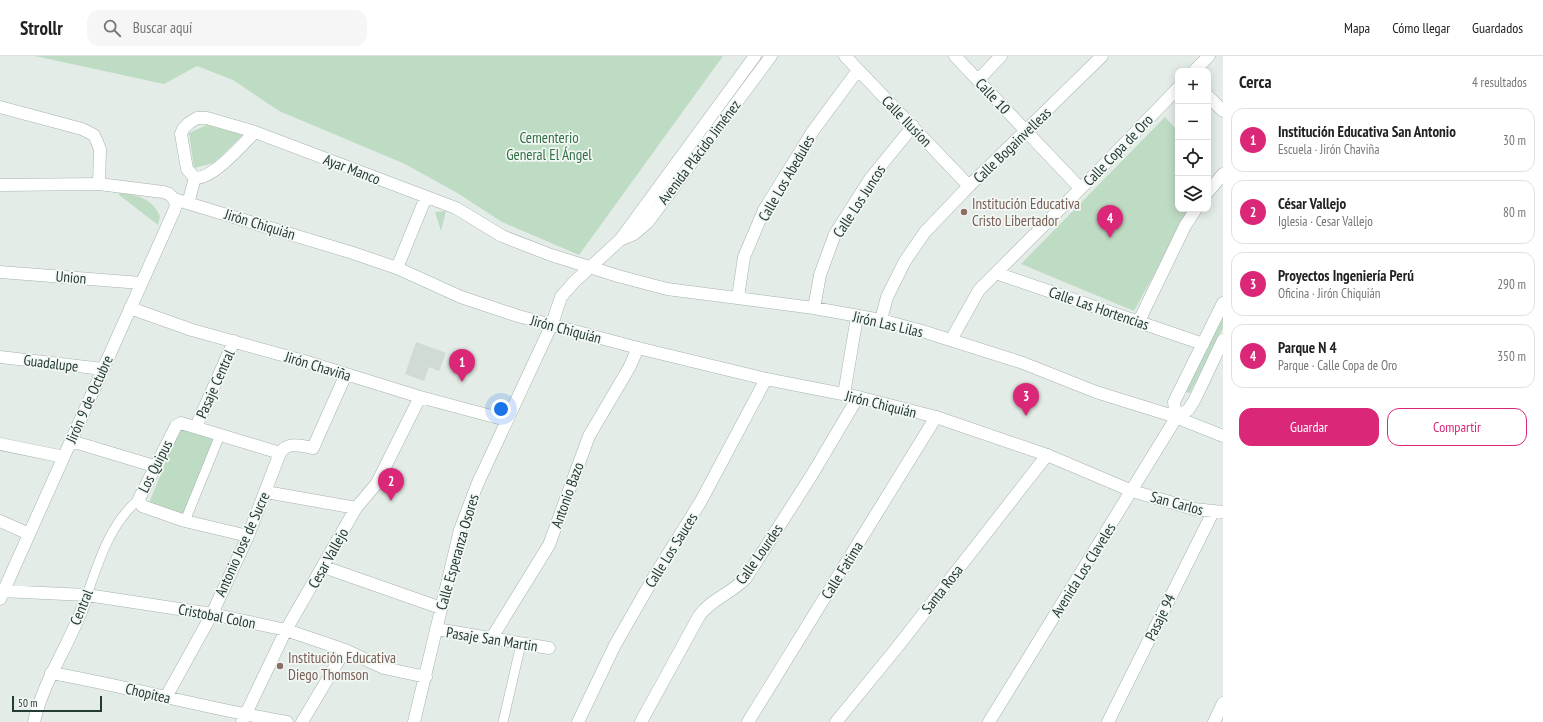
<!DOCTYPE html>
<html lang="es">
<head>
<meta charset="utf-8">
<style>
  body { margin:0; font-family:"PT Sans Narrow",sans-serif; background:#f6f6f6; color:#222 }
  .controls { position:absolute; right:12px; top:12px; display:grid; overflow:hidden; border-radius:8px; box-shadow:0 2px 10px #0003 }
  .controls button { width:36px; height:36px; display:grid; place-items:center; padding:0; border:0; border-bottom:1px solid #e0e0e0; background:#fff; color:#222; font:20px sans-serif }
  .scale { position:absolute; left:12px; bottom:10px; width:90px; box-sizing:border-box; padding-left:4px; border:2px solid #243b33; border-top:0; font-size:11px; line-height:14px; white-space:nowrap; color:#243b33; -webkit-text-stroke:3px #f3f8f5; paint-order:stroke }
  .you { position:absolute; left:501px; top:353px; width:14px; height:14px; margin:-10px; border:3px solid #fff; border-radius:50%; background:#1a73e8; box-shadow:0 0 0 6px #1a73e833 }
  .badge { display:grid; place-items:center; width:26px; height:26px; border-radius:50%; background:#db2777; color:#fff; font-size:13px; font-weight:700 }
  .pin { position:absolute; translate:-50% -33px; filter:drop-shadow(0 1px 2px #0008) }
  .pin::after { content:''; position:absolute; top:21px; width:14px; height:12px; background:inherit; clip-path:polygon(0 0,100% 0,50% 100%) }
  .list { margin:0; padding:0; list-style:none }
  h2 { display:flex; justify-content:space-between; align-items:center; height:52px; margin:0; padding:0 16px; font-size:17px }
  h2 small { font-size:13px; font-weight:400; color:#767676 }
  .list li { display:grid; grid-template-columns:26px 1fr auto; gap:12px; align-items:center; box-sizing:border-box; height:64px; margin:0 8px 8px; padding:0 8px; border:1px solid #e0e0e0; border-radius:12px }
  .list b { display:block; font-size:15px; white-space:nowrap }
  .list p { margin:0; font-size:13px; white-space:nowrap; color:#767676 }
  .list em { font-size:13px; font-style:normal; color:#767676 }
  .actions { display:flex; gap:8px; padding:12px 16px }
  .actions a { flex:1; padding:9px 0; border:1px solid #db2777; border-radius:12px; text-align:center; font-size:14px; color:#db2777 }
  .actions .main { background:#db2777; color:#fff }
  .icon { flex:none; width:22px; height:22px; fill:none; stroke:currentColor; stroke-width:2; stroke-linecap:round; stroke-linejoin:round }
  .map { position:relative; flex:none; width:1223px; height:666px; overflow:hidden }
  header { display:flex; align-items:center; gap:24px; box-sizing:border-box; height:56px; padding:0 20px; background:#fff; border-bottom:1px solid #e0e0e0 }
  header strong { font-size:19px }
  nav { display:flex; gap:22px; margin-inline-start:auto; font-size:14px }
  .search { width:280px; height:36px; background:#f6f6f6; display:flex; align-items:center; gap:10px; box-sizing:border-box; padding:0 14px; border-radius:12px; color:#767676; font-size:15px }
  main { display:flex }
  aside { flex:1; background:#fff }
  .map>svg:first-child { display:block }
</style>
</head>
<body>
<header>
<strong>Strollr</strong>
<div class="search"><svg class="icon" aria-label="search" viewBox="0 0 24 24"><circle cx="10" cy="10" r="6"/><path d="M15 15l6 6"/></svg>Buscar aquí</div>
<nav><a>Mapa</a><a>Cómo llegar</a><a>Guardados</a></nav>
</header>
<main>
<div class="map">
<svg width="1223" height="666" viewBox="0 0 1223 666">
  <rect width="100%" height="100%" fill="#e3ece7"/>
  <path fill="#d1dbd6" d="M 416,286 L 446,297 L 439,315 L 429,311 L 424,325 L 405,318 Z"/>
  <path fill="#bedbc3" d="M 35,0 L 723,0 L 579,199 L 502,166 L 459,138 L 405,108 L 279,55 L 233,24 L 197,10 L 164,28 Z
    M 1165,61 L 1178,75 L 1178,153 L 1190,153 L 1134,255 L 1021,208 Z
    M 207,69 L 243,79 L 214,107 L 194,112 L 189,77 Z
    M 122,137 C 140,140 152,143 160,160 L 158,169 L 118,138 Z
    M 446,155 L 441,175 L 435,156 Z
    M 1223,259 L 1223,272 L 1190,337 L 1185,336 Z
    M 183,370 L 215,382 L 183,463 L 149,447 L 179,373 Z"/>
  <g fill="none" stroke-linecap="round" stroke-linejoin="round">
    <defs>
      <path id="pedestrian" d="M 185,465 L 220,379
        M 87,539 C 99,504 110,468 139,443
        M 503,666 L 521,588"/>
      <path id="minor" d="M 845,0 L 969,130
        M 955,0 L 1080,132
        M 1194,15 L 1209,0
        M 978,24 L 1001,0
        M 1208,40 L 1223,55
        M 0,51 L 82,73 L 94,79 L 100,93 L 99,128
        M 195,122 C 213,123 242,89 255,76
        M 1208,136 L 1223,118
        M 188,147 L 195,122 L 187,113 L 181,78 L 183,73 L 189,67 L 197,62 L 207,62 L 255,76 L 456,152 L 502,180 L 551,199 L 618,220 L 667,233 L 814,252 L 881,264 L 922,275 L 1023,307 L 1096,336 L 1170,359 L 1223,380
        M 397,212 L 426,141
        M 0,216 L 141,227
        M 996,217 L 1203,288
        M 738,241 L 744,201 L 764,154 L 813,75 L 858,14
        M 130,252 L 192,274 L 304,305 L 420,341 L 506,364
        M 814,252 L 820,219 L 835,178 L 870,123 L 913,70
        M 881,264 L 887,241 L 905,205 L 925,176 L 969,130 L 1102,0
        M 1139,265 L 1185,170 L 1196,153
        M 951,284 L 979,234 L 1099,114 L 1178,32
        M 0,301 L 103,313
        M 844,338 L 857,261
        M 196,371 L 234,285
        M 71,385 L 154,410
        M 0,388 L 64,401
        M 1132,435 L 1194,453 L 1223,456
        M 266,436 L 356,452
        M 0,465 L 29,478
        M 248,480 L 185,465 L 142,450 L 139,443 L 176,370 L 181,367 L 280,397
        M 324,511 L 441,552
        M 0,535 L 87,539 L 212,558 L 286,574 L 345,594 L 384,612 L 426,621
        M 0,543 L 174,155 L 176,149 L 174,143
        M 436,573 L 549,592
        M 491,583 L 549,489 L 589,380 L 629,312 L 638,292
        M 51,617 C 131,631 208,653 287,666
        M 166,641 L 212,558 L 248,480 L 280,397 C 288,385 301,390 313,392 L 346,318
        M 34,666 C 44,621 74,583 87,539
        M 242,666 L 286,574 L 356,452 L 377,427 L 420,341
        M 302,666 L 345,594
        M 414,666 L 460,474 L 477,429 L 552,268
        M 578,666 L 615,589 L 655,519 L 701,445 L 766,323
        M 641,666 L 699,560 C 711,543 732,537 746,522 L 813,417 L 858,341
        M 748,666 L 936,361
        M 836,666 L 899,589 L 1047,399
        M 1108,666 L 1213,456
        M 1214,666 L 1223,647"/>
      <path id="tertiary" d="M 755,0 L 620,184 L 634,178 L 648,166 L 771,0
        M 0,129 L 99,128 L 163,136 L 169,138 L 174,143 L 353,197 L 397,212 L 461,241 L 518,260 L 638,292 L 766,323 L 858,341 L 936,361 L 1047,399 L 1132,435
        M 552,268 L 561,241 L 574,226 L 620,184
        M 1176,362 L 1174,346 L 1223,247
        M 989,666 L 1176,362 L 1189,353 L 1195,343 L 1223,284"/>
    </defs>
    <use href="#pedestrian" stroke="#a6b3ad" stroke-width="10"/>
    <use href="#minor" stroke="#a6b3ad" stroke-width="13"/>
    <use href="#tertiary" stroke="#a6b3ad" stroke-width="13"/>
    <use href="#pedestrian" stroke="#fff" stroke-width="9"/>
    <use href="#minor" stroke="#fff" stroke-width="12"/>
    <use href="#tertiary" stroke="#fff" stroke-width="12"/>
  </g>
  <g fill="#8d6e63" stroke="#f3f8f5" stroke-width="1.5">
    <circle cx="964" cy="156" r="4"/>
    <circle cx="280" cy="610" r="4"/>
  </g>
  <g text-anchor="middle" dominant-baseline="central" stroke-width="3.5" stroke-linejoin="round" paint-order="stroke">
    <g font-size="15" fill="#243b33" stroke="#f3f8f5">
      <text transform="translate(993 40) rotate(47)">Calle 10</text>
      <text transform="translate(907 65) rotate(46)">Calle Ilusion</text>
      <text transform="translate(1012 89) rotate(-44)">Calle Bogainvelleas</text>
      <text transform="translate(1118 94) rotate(-46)">Calle Copa de Oro</text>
      <text transform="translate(699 96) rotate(-53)">Avenida Plácido Jiménez</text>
      <text transform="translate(352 113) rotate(21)">Ayar Manco</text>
      <text transform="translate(786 122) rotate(-60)">Calle Los Abedules</text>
      <text transform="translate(859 145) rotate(-57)">Calle Los Juncos</text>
      <text transform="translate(260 168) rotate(17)">Jirón Chiquián</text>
      <text transform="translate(71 221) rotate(5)">Union</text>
      <text transform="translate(1099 252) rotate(19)">Calle Las Hortencias</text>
      <text transform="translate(888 268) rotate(13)">Jirón Las Lilas</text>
      <text transform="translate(566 273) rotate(15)">Jirón Chiquián</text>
      <text transform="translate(51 307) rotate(7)">Guadalupe</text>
      <text transform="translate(318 310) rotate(17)">Jirón Chaviña</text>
      <text transform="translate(215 328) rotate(-66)">Pasaje Central</text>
      <text transform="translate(89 343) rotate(-66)">Jirón 9 de Octubre</text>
      <text transform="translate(881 348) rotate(14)">Jirón Chiquián</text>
      <text transform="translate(155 410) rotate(-63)">Los Quipus</text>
      <text transform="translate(567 439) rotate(-70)">Antonio Bazo</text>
      <text transform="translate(1177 447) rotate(15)">San Carlos</text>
      <text transform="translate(242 488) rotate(-66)">Antonio Jose de Sucre</text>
      <text transform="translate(671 494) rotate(-58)">Calle Los Sauces</text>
      <text transform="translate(457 496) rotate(-74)">Calle Esperanza Osores</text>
      <text transform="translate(759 498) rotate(-55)">Calle Lourdes</text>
      <text transform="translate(328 502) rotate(-61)">Cesar Vallejo</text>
      <text transform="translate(842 514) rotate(-58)">Calle Fatima</text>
      <text transform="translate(1083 514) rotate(-58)">Avenida Los Claveles</text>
      <text transform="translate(942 533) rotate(-52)">Santa Rosa</text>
      <text transform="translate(81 551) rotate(-68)">Central</text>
      <text transform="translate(217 560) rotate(11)">Cristobal Colon</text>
      <text transform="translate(1160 561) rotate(-64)">Pasaje 94</text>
      <text transform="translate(492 583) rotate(9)">Pasaje San Martin</text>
      <text transform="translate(148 637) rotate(13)">Chopitea</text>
    </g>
    <g font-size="15" fill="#326f43" stroke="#f3f8f5">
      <text x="549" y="81">Cementerio<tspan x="549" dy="17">General El Ángel</tspan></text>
    </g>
    <g font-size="15" fill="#785e54" stroke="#f3f8f5" text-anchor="start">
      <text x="972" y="147">Institución Educativa<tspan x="972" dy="17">Cristo Libertador</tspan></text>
      <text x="288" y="601">Institución Educativa<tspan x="288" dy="17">Diego Thomson</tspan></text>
    </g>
  </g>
</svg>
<div class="controls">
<button>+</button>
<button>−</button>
<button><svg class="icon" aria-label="locate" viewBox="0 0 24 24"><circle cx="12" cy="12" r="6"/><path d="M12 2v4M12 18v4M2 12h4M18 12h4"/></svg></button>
<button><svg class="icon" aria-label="layers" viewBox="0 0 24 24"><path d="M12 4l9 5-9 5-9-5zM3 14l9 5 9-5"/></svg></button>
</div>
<div class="scale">50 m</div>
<div class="you"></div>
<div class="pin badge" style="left:462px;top:326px">1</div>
<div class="pin badge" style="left:391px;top:445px">2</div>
<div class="pin badge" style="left:1026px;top:360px">3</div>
<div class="pin badge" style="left:1110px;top:182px">4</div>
</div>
<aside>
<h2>Cerca<small>4 resultados</small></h2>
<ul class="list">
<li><span class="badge">1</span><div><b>Institución Educativa San Antonio</b><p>Escuela · Jirón Chaviña</p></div><em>30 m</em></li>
<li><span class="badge">2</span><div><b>César Vallejo</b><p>Iglesia · Cesar Vallejo</p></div><em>80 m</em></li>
<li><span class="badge">3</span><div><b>Proyectos Ingeniería Perú</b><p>Oficina · Jirón Chiquián</p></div><em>290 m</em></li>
<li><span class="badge">4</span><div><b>Parque N 4</b><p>Parque · Calle Copa de Oro</p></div><em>350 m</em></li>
</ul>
<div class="actions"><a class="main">Guardar</a><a>Compartir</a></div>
</aside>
</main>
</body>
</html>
